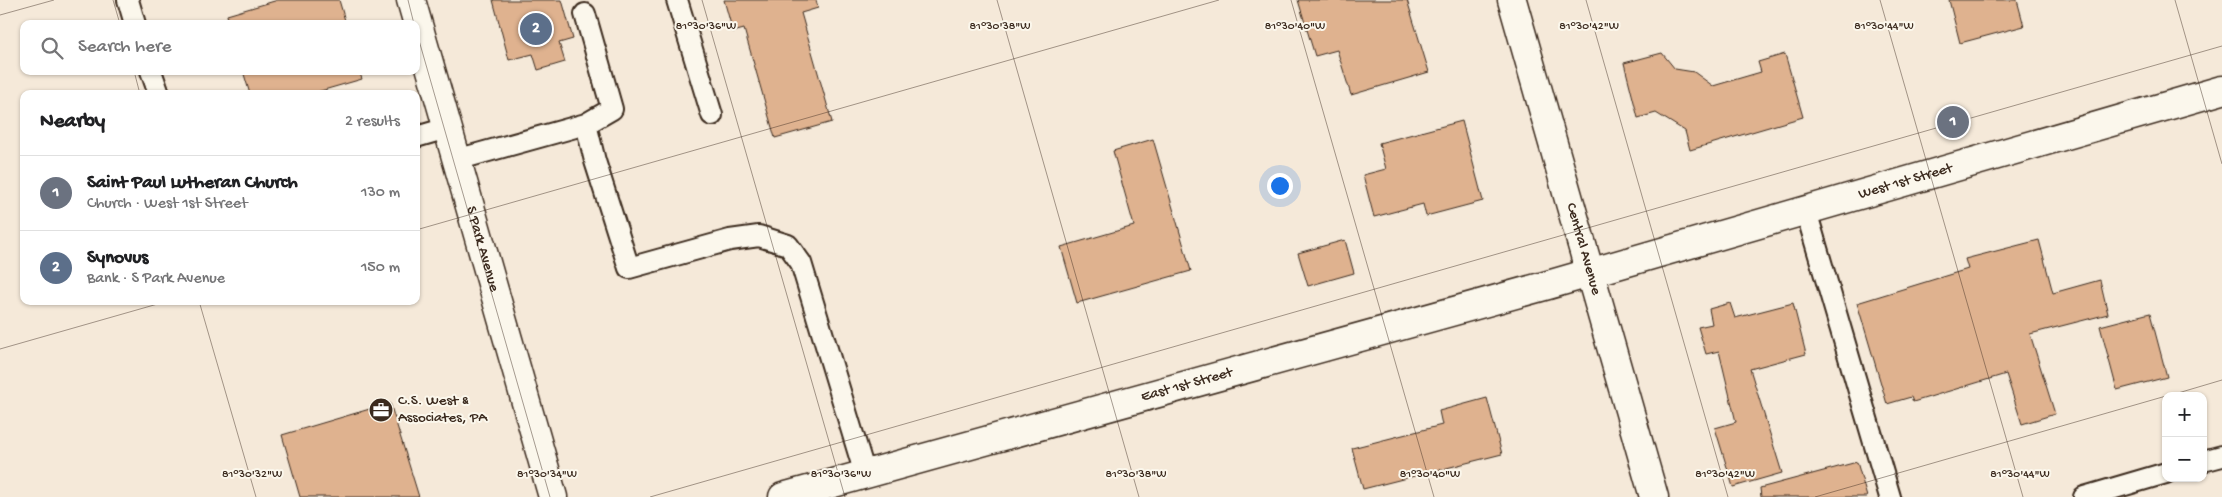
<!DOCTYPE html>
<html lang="en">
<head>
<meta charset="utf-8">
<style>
  body { margin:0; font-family:"Gochi Hand",sans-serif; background:#f2f2f2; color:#202124 }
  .controls { position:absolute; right:15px; bottom:15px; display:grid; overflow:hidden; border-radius:10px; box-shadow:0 1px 4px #0004 }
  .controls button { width:45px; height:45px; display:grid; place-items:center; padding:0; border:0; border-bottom:1px solid #e0e0e0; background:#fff; color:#202124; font:25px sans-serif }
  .you { position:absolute; left:1279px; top:185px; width:18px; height:18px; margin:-12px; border:4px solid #fff; border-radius:50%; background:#1a73e8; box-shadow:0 0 0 8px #1a73e833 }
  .badge { display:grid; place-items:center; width:32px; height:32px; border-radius:50%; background:#3b2a1e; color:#fff; font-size:16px; font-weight:700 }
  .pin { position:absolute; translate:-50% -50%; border:2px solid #fff; box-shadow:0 1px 5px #0006 }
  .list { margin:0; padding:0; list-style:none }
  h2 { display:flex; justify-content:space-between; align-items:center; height:65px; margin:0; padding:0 20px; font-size:21px }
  h2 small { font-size:16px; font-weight:400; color:#757577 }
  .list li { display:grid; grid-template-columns:32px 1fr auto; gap:15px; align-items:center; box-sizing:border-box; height:75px; padding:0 20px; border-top:1px solid #e0e0e0 }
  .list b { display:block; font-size:19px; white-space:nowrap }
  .list p { margin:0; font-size:16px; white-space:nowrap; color:#757577 }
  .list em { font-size:16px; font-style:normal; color:#757577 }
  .icon { flex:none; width:28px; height:28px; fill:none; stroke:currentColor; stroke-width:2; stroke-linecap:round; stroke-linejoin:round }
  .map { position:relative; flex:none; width:2222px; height:497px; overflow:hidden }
  .search { position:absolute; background:#fff; box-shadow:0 1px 4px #0004; left:20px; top:20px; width:400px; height:55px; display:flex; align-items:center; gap:12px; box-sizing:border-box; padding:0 18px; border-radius:10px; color:#757577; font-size:19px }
  .panel { position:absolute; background:#fff; box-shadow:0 1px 4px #0004; left:20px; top:90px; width:400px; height:215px; border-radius:10px }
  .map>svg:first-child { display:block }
</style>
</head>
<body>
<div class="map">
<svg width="2222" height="497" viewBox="0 0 2222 497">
  <rect width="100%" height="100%" fill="#f5e9d9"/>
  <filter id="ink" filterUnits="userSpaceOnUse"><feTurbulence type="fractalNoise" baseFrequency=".02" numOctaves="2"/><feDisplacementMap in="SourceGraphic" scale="10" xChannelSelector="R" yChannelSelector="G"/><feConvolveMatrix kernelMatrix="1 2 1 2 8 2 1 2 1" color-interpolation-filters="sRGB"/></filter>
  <g filter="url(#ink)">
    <path fill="#dfb28f" stroke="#3b2a1e" d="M 278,0 L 339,0 L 346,24 L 229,24 L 227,15 Z
      M 493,0 L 562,0 L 573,39 L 559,43 L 565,62 L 538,70 L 533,54 L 509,60 Z
      M 724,0 L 816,0 L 818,8 L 801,13 L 832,122 L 775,138 L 744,29 L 733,32 Z
      M 1298,0 L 1407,0 L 1429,72 L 1351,95 L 1337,50 L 1315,56 Z
      M 1949,0 L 2017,0 L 2024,26 L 1960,43 Z
      M 1662,53 L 1675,69 L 1694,72 L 1713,86 L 1761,72 L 1758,62 L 1785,54 L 1803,117 L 1690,150 L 1685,131 L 1656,113 L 1638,118 L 1624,63 Z
      M 243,71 L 359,71 L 362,79 L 310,94 L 250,94 Z
      M 1462,121 L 1483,201 L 1426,216 L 1423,204 L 1374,217 L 1363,175 L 1386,169 L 1379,143 Z
      M 1153,139 L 1191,271 L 1077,303 L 1061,247 L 1134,226 L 1113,151 Z
      M 1345,240 L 1354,273 L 1308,286 L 1298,253 Z
      M 2039,240 L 2053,293 L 2100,280 L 2108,314 L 2030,334 L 2055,414 L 2022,424 L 2006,374 L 1913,402 L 1911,397 L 1887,404 L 1857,303 L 1968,269 L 1965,259 Z
      M 1730,303 L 1735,318 L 1793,303 L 1806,354 L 1750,369 L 1782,473 L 1733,487 L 1715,428 L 1736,422 L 1719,351 L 1706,354 L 1698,327 L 1712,324 L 1709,309 Z
      M 2150,313 L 2167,377 L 2117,390 L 2100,326 Z
      M 1487,398 L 1502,454 L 1363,489 L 1352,448 L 1442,425 L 1439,411 Z
      M 390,403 L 419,497 L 300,497 L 282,435 Z
      M 1857,462 L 1867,497 L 1761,497 L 1760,488 Z"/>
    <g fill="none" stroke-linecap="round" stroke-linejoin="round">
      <defs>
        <path id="lane" d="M 128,0 L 135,24
          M 677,0 L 712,115
          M 585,14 L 612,109 L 586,124
          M 151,71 L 159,94
          M 416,137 L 447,128
          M 456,160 L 586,124 L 595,161 L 629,268 L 730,240 L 759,236 L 788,245 L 801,263 L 865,474
          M 1806,211 L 1890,497
          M 2203,461 L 2222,456
          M 2084,497 L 2166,473"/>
        <g id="street">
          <path id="s1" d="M 783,497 L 1548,285 L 2222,90"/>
        </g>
        <g id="secondary">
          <path id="s2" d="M 411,0 L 553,497"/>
          <path id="s3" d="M 1512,0 L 1654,497"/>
        </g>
      </defs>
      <use href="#lane" stroke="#3b2a1e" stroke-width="24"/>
      <use href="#street" stroke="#3b2a1e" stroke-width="31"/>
      <use href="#secondary" stroke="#3b2a1e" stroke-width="31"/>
      <use href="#lane" stroke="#fbf7ec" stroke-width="20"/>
      <use href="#street" stroke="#fbf7ec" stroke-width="28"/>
      <use href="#secondary" stroke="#fbf7ec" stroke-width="28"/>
    </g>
  </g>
  <path fill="none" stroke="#3b2a1e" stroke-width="1" stroke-opacity="0.45" d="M 113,0 L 120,24M 408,0 L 414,24M 702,0 L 845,497M 997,0 L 1139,497M 1291,0 L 1434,497M 1586,0 L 1728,497M 1880,0 L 2023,497M 2175,0 L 2222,164M 0,15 L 54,0M 416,30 L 550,497M 134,71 L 140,94M 416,230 L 1219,0M 199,301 L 256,497M 0,349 L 168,301M 2168,396 L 2222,380M 650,497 L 2222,46M 1815,497 L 2166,396"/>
  <defs>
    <symbol id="office-disc" viewBox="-11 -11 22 22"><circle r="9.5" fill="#3b2a1e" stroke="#fbf7ec"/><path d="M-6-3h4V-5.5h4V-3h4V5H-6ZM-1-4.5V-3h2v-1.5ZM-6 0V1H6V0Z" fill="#fff"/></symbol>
  </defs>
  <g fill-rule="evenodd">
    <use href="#office-disc" x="367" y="396" width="28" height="28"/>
  </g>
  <g text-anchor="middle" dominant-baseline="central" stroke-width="4" stroke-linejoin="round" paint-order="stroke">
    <g font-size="15" fill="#3b2a1e" stroke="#fbf7ec">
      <text stroke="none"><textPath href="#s1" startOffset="1166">West 1st Street</textPath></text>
      <text stroke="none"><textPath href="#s2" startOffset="259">S Park Avenue</textPath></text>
      <text stroke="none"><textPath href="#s3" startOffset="259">Central Avenue</textPath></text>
      <text stroke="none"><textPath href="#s1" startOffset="419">East 1st Street</textPath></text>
    </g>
    <g font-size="15" fill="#3b2a1e" stroke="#fbf7ec" text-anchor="start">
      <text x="398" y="401">C.S. West &amp;<tspan x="398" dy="17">Associates, PA</tspan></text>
    </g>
  </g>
  <g font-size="12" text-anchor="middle" fill="#3b2a1e" stroke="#fbf7ec" stroke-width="4" stroke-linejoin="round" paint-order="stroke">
    <text x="706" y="29">81°30'36"W</text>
    <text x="1000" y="29">81°30'38"W</text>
    <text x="1295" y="29">81°30'40"W</text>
    <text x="1589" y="29">81°30'42"W</text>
    <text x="1884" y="29">81°30'44"W</text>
    <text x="252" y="477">81°30'32"W</text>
    <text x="547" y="477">81°30'34"W</text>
    <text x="841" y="477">81°30'36"W</text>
    <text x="1136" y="477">81°30'38"W</text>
    <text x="1430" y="477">81°30'40"W</text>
    <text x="1725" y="477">81°30'42"W</text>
    <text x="2020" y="477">81°30'44"W</text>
  </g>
</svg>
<div class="controls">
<button>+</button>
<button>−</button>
</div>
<div class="you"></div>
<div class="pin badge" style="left:1953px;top:122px;background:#6b7280">1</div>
<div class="pin badge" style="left:536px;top:29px;background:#5c6f8a">2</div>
<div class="search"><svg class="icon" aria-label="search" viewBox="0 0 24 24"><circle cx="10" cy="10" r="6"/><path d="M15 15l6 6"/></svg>Search here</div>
<section class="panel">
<h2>Nearby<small>2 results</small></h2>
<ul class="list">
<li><span class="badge" style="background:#6b7280">1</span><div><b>Saint Paul Lutheran Church</b><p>Church · West 1st Street</p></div><em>130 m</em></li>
<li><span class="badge" style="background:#5c6f8a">2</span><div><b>Synovus</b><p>Bank · S Park Avenue</p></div><em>150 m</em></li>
</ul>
</section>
</div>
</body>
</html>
